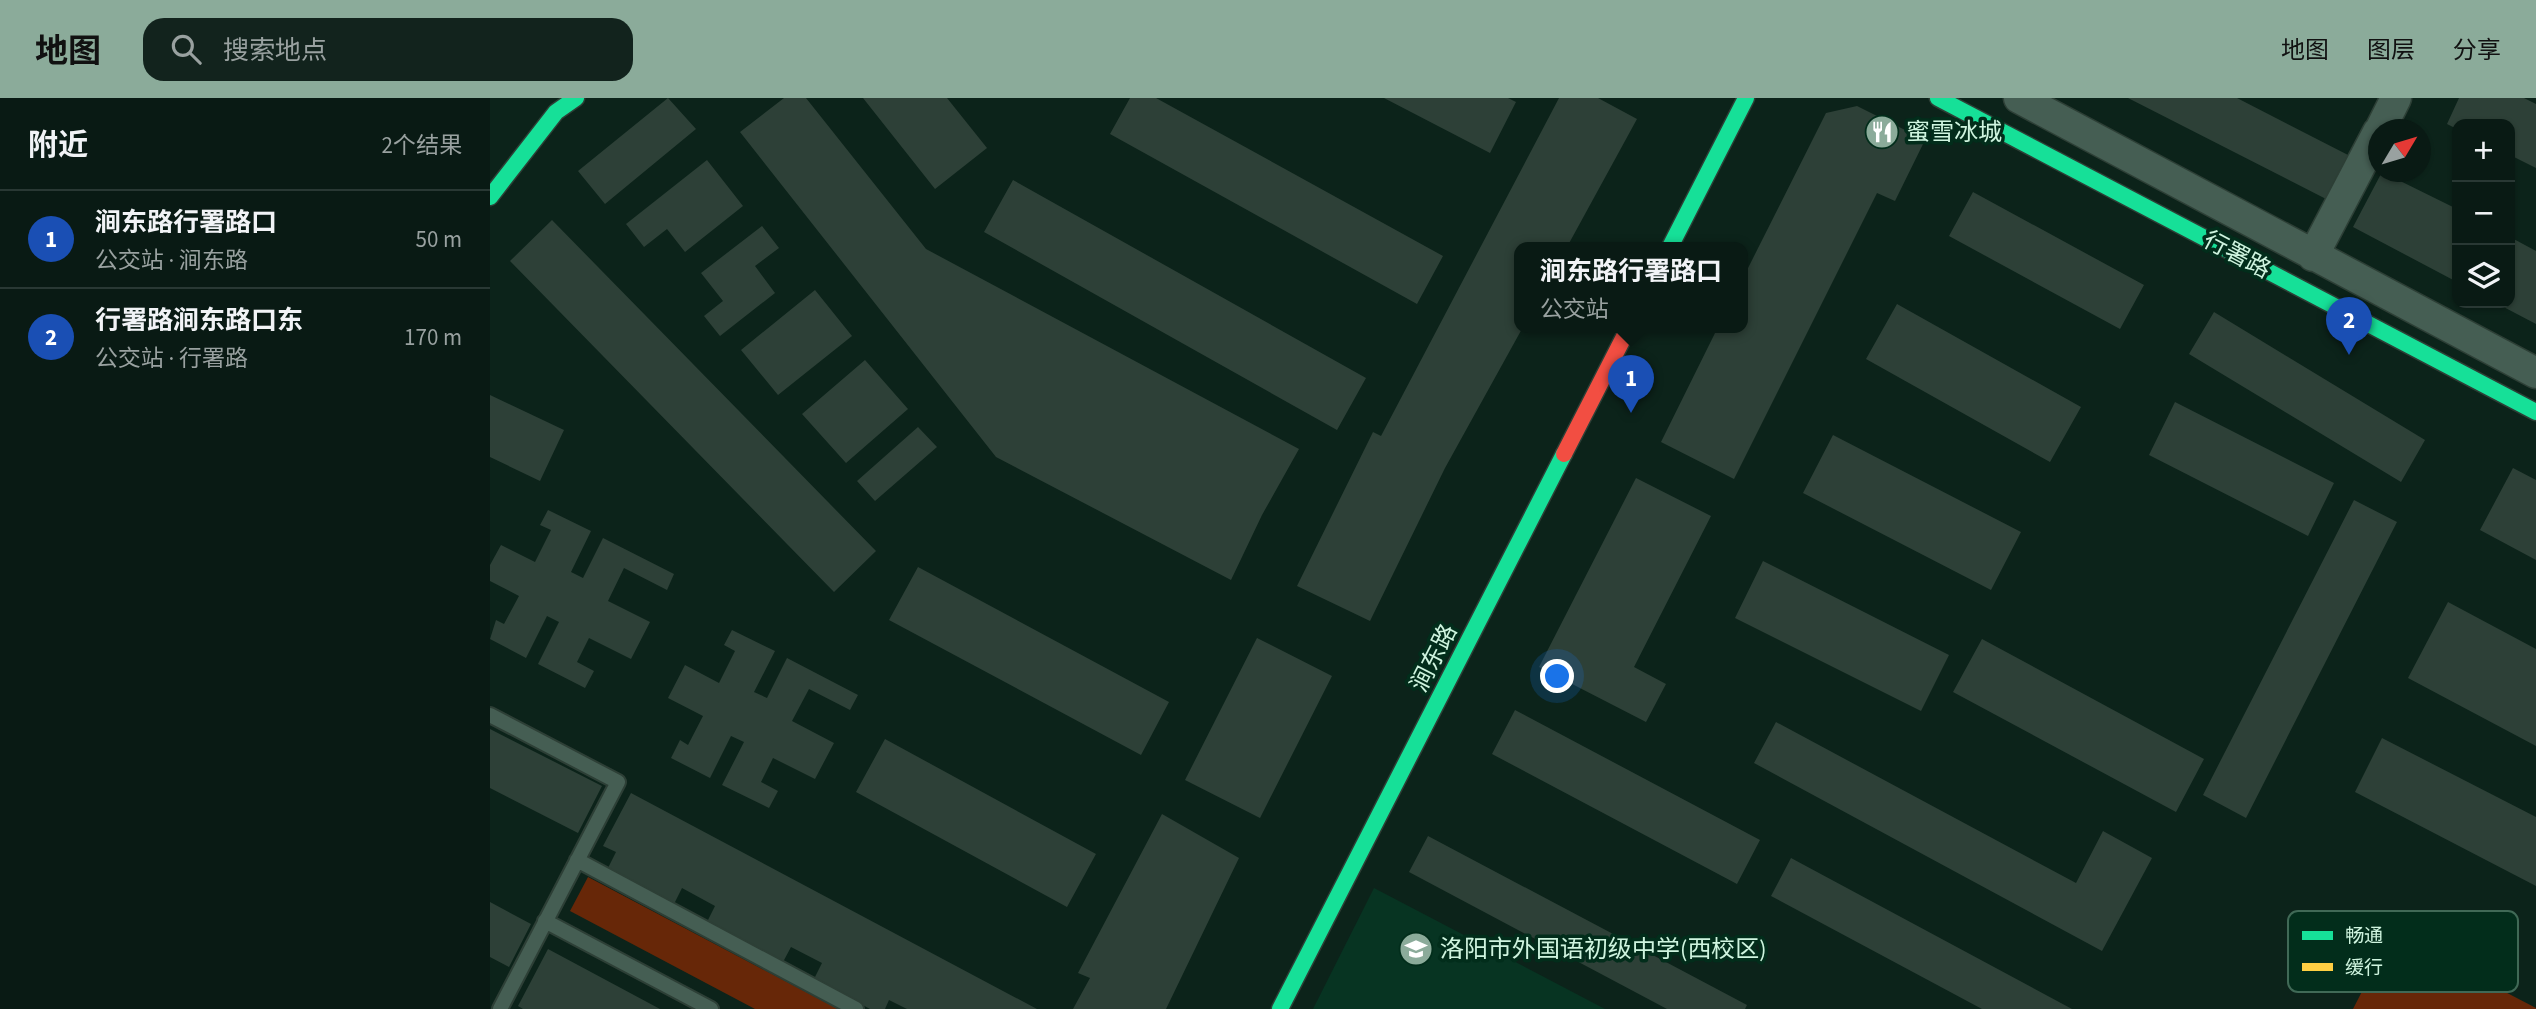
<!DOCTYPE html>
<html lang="zh">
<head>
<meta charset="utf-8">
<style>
  body { margin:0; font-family:"Source Sans 3","Noto Sans SC",sans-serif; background:#12231d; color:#f1f3f6 }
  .controls { position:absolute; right:21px; top:21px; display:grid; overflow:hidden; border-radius:14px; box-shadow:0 2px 5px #0004 }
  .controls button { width:63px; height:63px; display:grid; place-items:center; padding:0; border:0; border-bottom:2px solid #293834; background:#091a14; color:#f1f3f6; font:35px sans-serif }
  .compass { position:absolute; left:1878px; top:21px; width:63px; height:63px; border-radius:50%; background:#091a14; box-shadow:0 2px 5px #0004; rotate:52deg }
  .you { position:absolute; left:1068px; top:579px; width:24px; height:24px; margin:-18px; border:5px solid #fff; border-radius:50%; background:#1a73e8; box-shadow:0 0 0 10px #1a73e833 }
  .badge { display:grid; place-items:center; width:46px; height:46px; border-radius:50%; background:#8bab9a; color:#fff; font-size:23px; font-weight:700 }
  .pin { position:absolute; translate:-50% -58px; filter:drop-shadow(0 2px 4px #0008) }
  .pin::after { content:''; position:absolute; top:37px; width:24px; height:21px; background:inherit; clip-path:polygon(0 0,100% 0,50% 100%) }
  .popup { position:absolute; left:1024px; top:144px; width:234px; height:91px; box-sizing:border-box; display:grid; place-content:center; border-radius:14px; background:#091a14; filter:drop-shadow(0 2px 5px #0005); font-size:23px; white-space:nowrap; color:#99a1a0 }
  .popup b { font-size:26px; color:#f1f3f6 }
  .popup::after { content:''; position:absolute; left:50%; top:100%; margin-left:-14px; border:14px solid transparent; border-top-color:#091a14 }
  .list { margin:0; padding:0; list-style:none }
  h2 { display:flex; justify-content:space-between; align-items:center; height:91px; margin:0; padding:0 28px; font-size:30px }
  h2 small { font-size:23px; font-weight:400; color:#99a1a0 }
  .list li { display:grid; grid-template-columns:46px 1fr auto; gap:21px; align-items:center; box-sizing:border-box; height:98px; padding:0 28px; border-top:2px solid #293834 }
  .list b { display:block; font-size:26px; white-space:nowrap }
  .list p { margin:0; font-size:23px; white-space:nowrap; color:#99a1a0 }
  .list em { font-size:23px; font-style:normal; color:#99a1a0 }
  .icon { flex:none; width:38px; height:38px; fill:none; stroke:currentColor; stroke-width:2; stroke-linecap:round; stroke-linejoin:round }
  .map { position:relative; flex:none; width:2046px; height:911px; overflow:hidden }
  header { display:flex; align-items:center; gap:42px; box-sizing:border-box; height:98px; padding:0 35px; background:#8bab9a; color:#111 }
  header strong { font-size:33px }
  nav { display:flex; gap:38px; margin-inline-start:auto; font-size:24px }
  .search { width:490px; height:63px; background:#12231d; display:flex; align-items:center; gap:18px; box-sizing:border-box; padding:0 24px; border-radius:21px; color:#99a1a0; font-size:26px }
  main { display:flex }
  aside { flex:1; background:#091a14 }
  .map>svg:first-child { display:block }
</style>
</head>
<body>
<header>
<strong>地图</strong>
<div class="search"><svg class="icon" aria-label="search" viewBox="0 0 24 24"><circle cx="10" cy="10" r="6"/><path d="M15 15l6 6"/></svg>搜索地点</div>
<nav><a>地图</a><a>图层</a><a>分享</a></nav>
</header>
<main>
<aside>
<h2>附近<small>2个结果</small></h2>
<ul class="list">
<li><span class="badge" style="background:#1a4fb4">1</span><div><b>涧东路行署路口</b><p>公交站 · 涧东路</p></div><em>50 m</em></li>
<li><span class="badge" style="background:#1a4fb4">2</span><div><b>行署路涧东路口东</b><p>公交站 · 行署路</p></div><em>170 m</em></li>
</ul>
</aside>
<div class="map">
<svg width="2046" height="911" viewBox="0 0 2046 911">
  <rect width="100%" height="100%" fill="#0c231a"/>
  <path fill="#073422" d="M 884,790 L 1115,911 L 823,911 Z"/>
  <path fill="#672708" d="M 98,779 L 348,911 L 265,911 L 80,813 Z
    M 1902,835 L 2046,910 L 2046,911 L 1863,911 Z"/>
  <path fill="#2d4037" d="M 178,0 L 206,31 L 115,106 L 88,73 Z
    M 294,0 L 316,0 L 436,151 L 809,351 L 772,417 L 741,482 L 506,359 L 250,34 Z
    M 373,0 L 457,0 L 497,50 L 445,91 Z
    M 640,0 L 666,0 L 953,158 L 927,206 L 620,36 Z
    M 894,0 L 1018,0 L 1026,4 L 1000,55 Z
    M 1069,0 L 1108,0 L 1147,21 L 1077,149 L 1029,149 L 1029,229 L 1033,229 L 955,370 L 880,523 L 807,488 L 883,334 L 891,338 Z
    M 1638,0 L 1747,0 L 1860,58 L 1838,102 Z
    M 1969,0 L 2034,0 L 2046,6 L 2046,70 L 2020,57 L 2020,26 L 1967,26 L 1967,31 L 1957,26 Z
    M 1367,8 L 1435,42 L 1405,103 L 1387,95 L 1244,381 L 1171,344 L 1228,229 L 1253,229 L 1253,180 L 1336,15 Z
    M 217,62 L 253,108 L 195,154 L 177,131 L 154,149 L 136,126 Z
    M 1892,74 L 1967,111 L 1967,184 L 1863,129 Z
    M 523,82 L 876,280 L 847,332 L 494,134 Z
    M 1483,94 L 1654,187 L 1630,231 L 1459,138 Z
    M 62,122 L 386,453 L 344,494 L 20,163 Z
    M 272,128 L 289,150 L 265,168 L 285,195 L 230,238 L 214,218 L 233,203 L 211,175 Z
    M 2020,139 L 2046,153 L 2046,226 L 2006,205 L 2020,205 Z
    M 325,192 L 362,238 L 288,297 L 251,252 Z
    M 1407,206 L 1591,309 L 1560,364 L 1376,261 Z
    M 1724,214 L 1935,342 L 1911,384 L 1699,256 Z
    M 375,262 L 418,311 L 356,365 L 312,316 Z
    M 0,297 L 74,332 L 50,383 L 0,359 Z
    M 1685,304 L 1844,385 L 1818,438 L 1659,357 Z
    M 428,329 L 447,349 L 385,403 L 367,383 Z
    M 1343,337 L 1531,434 L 1501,492 L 1313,395 Z
    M 2023,370 L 2046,382 L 2046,462 L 1990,432 Z
    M 1146,380 L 1221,418 L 1144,569 L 1176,586 L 1156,624 L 1049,569 Z
    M 1864,402 L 1907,424 L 1756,720 L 1713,697 Z
    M 58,412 L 101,433 L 81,474 L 93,480 L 113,440 L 184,476 L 177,492 L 134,470 L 118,503 L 160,524 L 141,561 L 99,540 L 87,564 L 104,573 L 95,590 L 48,566 L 69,524 L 57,518 L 36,560 L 0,541 L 6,522 L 14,526 L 29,498 L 0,483 L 0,467 L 11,447 L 45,464 L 61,432 L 50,427 Z
    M 1273,463 L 1459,557 L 1431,613 L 1245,520 Z
    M 428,469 L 679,604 L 651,657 L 399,522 Z
    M 1958,504 L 2046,551 L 2046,648 L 1918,580 Z
    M 242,532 L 285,553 L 264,594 L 277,600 L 297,560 L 368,597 L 360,612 L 319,591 L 302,623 L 344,645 L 325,681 L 283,660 L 271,684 L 288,693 L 279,710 L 232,687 L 254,644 L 241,638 L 220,680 L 181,660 L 190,642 L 198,647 L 213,618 L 178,600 L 195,567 L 229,585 L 245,553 L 234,547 Z
    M 767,540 L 842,578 L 770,720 L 695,682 Z
    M 1492,541 L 1714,661 L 1686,714 L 1463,594 Z
    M 1025,612 L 1270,742 L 1247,786 L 1002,656 Z
    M 1286,624 L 1586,785 L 1613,733 L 1662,760 L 1612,853 L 1264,665 Z
    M 0,631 L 112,688 L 88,735 L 0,690 Z
    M 1892,640 L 2046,719 L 2046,788 L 1865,694 Z
    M 395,641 L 606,756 L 577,809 L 366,694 Z
    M 141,695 L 547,911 L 417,911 L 399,902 L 395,911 L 380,911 L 324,881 L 332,865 L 301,849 L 293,864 L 217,824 L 225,808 L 192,790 L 184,806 L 118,770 L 126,754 L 113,748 Z
    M 672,716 L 749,760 L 676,911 L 583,911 L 600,880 L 588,875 Z
    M 938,738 L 1257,907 L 1255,911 L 1177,911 L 919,774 Z
    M 1301,760 L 1582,911 L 1492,911 L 1281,798 Z
    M 0,804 L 41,826 L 19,869 L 0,859 Z
    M 58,851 L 170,911 L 33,911 L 28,908 Z"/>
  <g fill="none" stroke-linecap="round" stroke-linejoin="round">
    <defs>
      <path id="lane" d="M 0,617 L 128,684 L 10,911
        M 87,762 L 366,911
        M 55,823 L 221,911"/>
      <path id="street" d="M 1529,0 L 2046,275
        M 1890,32 L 1906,0
        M 1823,158 L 1888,34"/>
      <path id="fast" d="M 1448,0 L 2046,314
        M 0,99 L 66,14 L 86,0
        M 1180,149 L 1256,0
        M 790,911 L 1074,356"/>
      <path id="jam" d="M 1074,356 L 1139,229"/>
    </defs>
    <use href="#lane" stroke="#2d3f36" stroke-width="18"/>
    <use href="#street" stroke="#2d3f36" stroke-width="33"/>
    <use href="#fast" stroke="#2d3f36" stroke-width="19"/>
    <use href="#jam" stroke="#2d3f36" stroke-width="19"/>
    <use href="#lane" stroke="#455e53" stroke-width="14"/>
    <use href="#street" stroke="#455e53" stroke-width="30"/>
    <use href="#fast" stroke="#16e098" stroke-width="16"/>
    <use href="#jam" stroke="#f24e42" stroke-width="16"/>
  </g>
  <defs>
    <symbol id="restaurant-disc" viewBox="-11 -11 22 22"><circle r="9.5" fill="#8bab9a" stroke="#022d1b"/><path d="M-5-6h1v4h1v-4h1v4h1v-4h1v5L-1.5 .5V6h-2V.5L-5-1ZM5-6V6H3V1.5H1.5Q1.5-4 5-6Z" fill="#fff"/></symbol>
    <symbol id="school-disc" viewBox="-11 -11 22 22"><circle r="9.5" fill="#8bab9a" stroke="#022d1b"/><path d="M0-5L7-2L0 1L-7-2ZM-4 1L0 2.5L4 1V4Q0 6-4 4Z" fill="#fff"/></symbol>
  </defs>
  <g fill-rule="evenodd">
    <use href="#restaurant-disc" x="1373" y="15" width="38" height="38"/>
    <use href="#school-disc" x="907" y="832" width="38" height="38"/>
  </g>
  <g text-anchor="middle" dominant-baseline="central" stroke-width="7" stroke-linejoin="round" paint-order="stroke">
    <g font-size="24" fill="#cff4df" stroke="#022d1b" text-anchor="start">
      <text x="1416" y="34">蜜雪冰城</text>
      <text x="950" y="851">洛阳市外国语初级中学(西校区)</text>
    </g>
    <g font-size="24" fill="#cff4df" stroke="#022d1b">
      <text transform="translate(1747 157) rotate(28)">行署路</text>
      <text transform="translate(944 560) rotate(-63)">涧东路</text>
    </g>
  </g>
  <rect x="1798" y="813" width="230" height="81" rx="10" fill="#022d1b" stroke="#406956" stroke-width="2"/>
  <rect x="1812" y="833" width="31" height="9" fill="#16e098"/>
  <rect x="1812" y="865" width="31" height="8" fill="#ffcf43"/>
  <g font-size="19" fill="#cff4df">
    <text x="1855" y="844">畅通</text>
    <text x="1855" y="876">缓行</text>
  </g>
</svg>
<div class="controls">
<button>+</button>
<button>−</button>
<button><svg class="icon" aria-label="layers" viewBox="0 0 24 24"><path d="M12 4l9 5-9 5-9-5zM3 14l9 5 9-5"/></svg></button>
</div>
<svg class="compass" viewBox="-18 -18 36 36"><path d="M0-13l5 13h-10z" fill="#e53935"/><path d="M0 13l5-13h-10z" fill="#99a1a0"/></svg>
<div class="you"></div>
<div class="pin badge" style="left:1141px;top:315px;background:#1a4fb4">1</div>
<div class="popup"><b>涧东路行署路口</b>公交站</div>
<div class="pin badge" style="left:1859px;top:257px;background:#1a4fb4">2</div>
</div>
</main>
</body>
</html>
